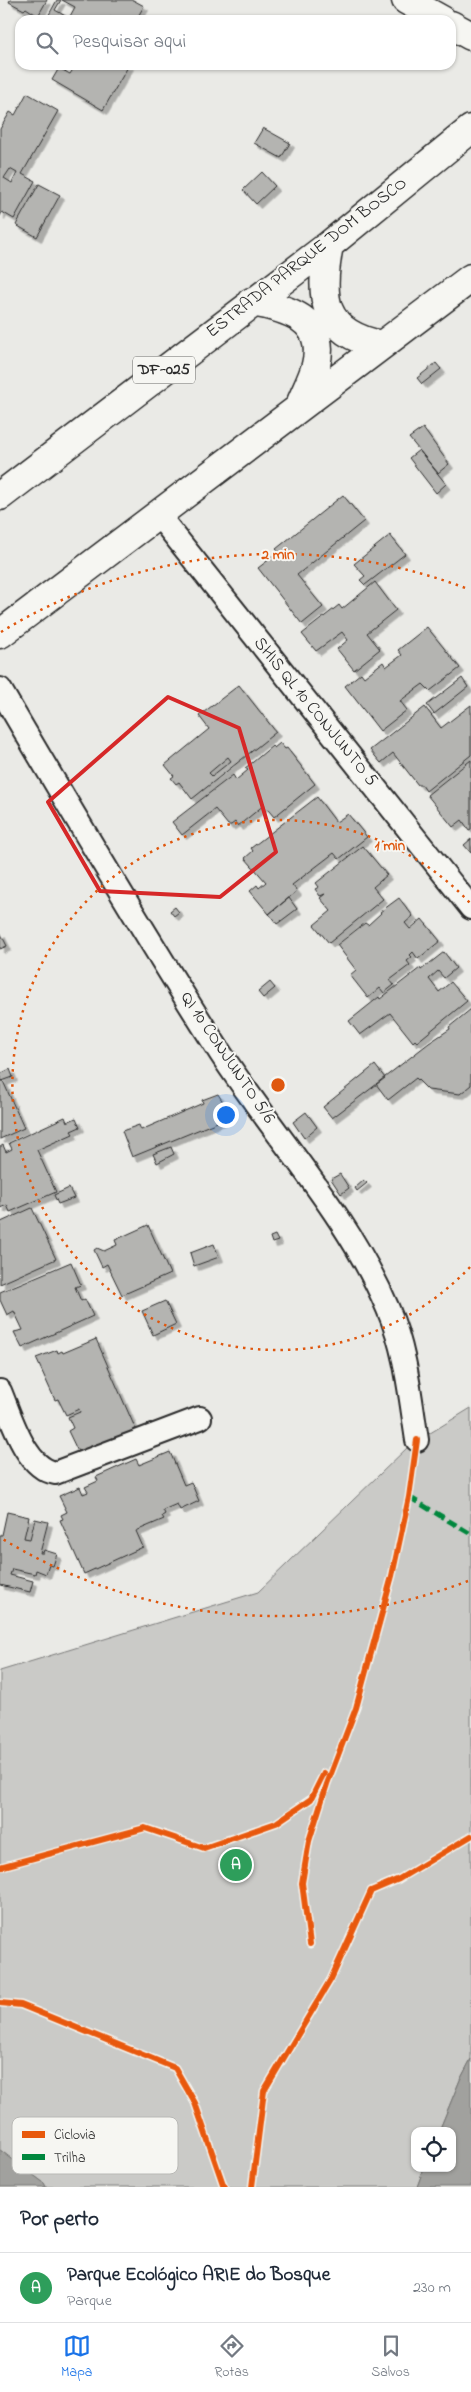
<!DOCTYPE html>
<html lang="pt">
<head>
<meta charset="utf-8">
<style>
  body { margin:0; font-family:"Indie Flower",sans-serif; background:#f2f2f3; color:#1f2937 }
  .controls { position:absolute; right:15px; bottom:15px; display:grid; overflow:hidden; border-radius:10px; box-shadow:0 1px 4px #0004 }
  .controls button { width:45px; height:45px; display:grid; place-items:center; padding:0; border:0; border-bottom:1px solid #e0e1e3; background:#fff; color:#1f2937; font:25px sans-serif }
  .you { position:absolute; left:225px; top:1114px; width:18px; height:18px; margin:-12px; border:4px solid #fff; border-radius:50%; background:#1a73e8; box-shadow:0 0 0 8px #1a73e833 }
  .badge { display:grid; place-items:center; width:32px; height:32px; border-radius:50%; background:#1a73e8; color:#fff; font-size:16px; font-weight:700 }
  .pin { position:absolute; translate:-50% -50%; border:2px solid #fff; box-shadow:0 1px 5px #0006 }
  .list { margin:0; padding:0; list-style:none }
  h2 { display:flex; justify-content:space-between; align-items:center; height:65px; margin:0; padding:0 20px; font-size:21px }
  h2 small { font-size:16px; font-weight:400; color:#747a83 }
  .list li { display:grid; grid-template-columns:32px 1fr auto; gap:15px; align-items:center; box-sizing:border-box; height:70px; padding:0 20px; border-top:1px solid #e0e1e3 }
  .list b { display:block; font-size:19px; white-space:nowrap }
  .list p { margin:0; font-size:16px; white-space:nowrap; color:#747a83 }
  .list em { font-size:16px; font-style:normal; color:#747a83 }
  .icon { flex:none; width:28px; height:28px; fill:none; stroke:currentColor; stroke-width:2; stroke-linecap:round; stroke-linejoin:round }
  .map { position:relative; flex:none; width:471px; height:2187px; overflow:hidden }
  .search { position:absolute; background:#fff; box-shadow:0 1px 4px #0004; left:15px; right:15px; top:15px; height:55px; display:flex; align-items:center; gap:12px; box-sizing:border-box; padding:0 18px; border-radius:15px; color:#747a83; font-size:19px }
  .sheet { height:135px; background:#fff }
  nav { display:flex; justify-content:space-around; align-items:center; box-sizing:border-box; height:70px; border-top:1px solid #e0e1e3; background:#fff; font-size:14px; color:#747a83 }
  nav a { display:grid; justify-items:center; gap:2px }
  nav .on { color:#1a73e8 }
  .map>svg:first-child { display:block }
</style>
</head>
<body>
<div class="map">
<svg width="471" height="2187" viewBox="0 0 471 2187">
  <defs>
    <filter id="shadow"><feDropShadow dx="4.5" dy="4.5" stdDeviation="0" flood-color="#0004"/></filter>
  </defs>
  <rect width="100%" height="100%" fill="#eaeae6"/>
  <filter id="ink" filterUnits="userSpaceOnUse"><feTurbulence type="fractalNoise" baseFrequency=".02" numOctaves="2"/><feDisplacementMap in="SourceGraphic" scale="10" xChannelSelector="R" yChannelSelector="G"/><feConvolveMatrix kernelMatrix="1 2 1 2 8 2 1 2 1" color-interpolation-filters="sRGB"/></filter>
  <g filter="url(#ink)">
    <path fill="#cacac7" stroke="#7a7a79" d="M 471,1408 L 471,2059 L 460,2080 L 439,2131 L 415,2131 L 415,2168 L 424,2168 L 417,2187 L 46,2187 L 44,2183 L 0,2150 L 0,1671 L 258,1592 L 409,1446 Z"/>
    <path fill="#a1a19e" stroke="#727270" d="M 471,2059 L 471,2187 L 417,2187 L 424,2168 L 452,2168 L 452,2131 L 439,2131 L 460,2080 Z
      M 0,2150 L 44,2183 L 46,2187 L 0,2187 Z"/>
    <path fill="#b4b4b1" stroke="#2b2b2b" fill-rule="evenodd" filter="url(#shadow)" d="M 10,0 L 47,0 L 38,16 L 26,8 L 24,10 L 9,2 Z
      M 57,0 L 61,0 L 55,10 L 69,18 L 75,7 L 62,0 L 133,0 L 144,6 L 136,20 L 115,20 L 110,17 L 108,20 L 46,20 Z
      M 73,65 L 129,65 L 103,110 L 52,80 L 59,68 L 70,74 L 75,66 Z
      M 27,93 L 58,111 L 22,174 L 35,181 L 14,219 L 2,212 L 0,216 L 0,129 L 10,112 L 15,115 ZM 10,169 L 17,173 L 12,183 L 4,178 Z
      M 263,128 L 290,143 L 281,158 L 254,143 Z
      M 262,172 L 275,186 L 256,204 L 243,190 Z
      M 39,184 L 60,195 L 37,237 L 16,225 Z
      M 436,363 L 441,369 L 422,384 L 417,378 Z
      M 423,428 L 449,464 L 438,473 L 409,438 Z
      M 419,450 L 446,484 L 436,493 L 409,458 Z
      M 343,495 L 364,521 L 297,575 L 323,607 L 302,624 L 258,568 L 279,552 L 276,549 Z
      M 390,535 L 405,554 L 365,585 L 360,580 L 365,576 L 354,564 Z
      M 375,582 L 396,610 L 367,633 L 380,649 L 354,670 L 337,649 L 348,640 L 342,632 L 316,651 L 302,634 L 339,605 L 342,609 Z
      M 427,627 L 460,668 L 430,691 L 423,684 L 400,701 L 407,710 L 380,731 L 345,686 L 361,673 L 364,677 L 383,662 L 386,667 L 402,655 L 398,650 Z
      M 462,678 L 468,687 L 434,714 L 427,705 Z
      M 239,685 L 276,732 L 192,799 L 179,782 L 176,784 L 171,778 L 174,776 L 165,765 L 209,729 L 199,716 ZM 228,757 L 231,761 L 212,776 L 209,773 Z
      M 471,705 L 471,755 L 426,791 L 422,785 L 418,785 L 393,753 L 381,763 L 370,750 L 425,707 L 441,728 Z
      M 280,743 L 285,749 L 287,748 L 315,784 L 274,817 L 264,805 L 238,826 L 235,822 L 231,825 L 228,825 L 215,809 L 182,835 L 172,822 L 233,775 L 236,780 L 248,770 L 245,768 L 253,762 L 272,746 L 274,748 Z
      M 471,760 L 471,829 L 469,830 L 462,820 L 453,827 L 427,795 Z
      M 317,797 L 336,822 L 348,814 L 367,837 L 339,859 L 334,853 L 292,885 L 297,891 L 269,914 L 250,891 L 257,885 L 259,888 L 266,882 L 245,858 L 253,851 L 251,848 Z
      M 471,839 L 471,853 L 464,845 Z
      M 363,846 L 387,875 L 373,887 L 383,899 L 329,943 L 314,925 L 331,911 L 320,898 L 325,894 L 320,896 L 315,889 L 319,887 L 316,883 Z
      M 289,898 L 297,909 L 277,924 L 269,914 Z
      M 399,898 L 413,916 L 405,923 L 410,929 L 422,919 L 440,941 L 418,959 L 413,952 L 410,955 L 412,957 L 407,961 L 410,965 L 390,980 L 394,985 L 384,993 L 380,988 L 368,998 L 350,975 L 356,970 L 337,945 L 365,923 L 368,925 L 381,913 L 380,912 Z
      M 175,907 L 179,912 L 174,916 L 170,911 Z
      M 0,932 L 7,946 L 0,949 Z
      M 444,952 L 456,968 L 444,978 L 438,971 L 429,979 L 439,992 L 451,982 L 467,1001 L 417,1042 L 415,1040 L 413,1042 L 390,1013 L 360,1035 L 349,1021 L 379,997 L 380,999 L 420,968 L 421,970 Z
      M 270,982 L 275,988 L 263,998 L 258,992 Z
      M 471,1009 L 471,1085 L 460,1094 L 428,1090 L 416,1078 L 388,1100 L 376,1084 L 429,1043 L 450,1029 L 449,1027 Z
      M 375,1065 L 385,1078 L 332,1118 L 323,1107 Z
      M 10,1069 L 13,1077 L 2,1081 L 0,1074 Z
      M 0,1080 L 3,1081 L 24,1128 L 0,1139 Z
      M 218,1094 L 232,1116 L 132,1157 L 122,1131 L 139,1125 L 141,1130 L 203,1103 L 202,1100 Z
      M 306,1112 L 317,1127 L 304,1138 L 293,1122 Z
      M 65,1117 L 67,1122 L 76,1118 L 80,1127 L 71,1131 L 73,1134 L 37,1150 L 56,1192 L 10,1212 L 7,1205 L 0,1208 L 0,1147 L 3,1145 L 6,1152 L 12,1149 L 9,1143 Z
      M 171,1147 L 174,1154 L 157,1163 L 153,1154 Z
      M 340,1174 L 349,1188 L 341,1194 L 331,1179 Z
      M 364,1180 L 367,1183 L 357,1191 L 355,1188 Z
      M 69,1188 L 74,1198 L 58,1204 L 54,1195 Z
      M 32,1208 L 56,1259 L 0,1284 L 0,1219 L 1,1222 Z
      M 148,1225 L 170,1274 L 122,1295 L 107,1264 L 102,1267 L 94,1250 L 97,1248 L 104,1251 L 117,1245 L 115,1240 Z
      M 275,1235 L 278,1241 L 272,1243 L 270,1237 Z
      M 214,1244 L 219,1257 L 194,1266 L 190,1253 Z
      M 71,1262 L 81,1285 L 75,1287 L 81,1301 L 85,1299 L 93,1316 L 22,1348 L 14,1332 L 23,1330 L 14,1311 L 7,1315 L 0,1300 L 0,1292 Z
      M 165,1301 L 176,1324 L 153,1335 L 142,1311 Z
      M 96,1339 L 136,1430 L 80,1456 L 68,1431 L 73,1428 L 68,1417 L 80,1412 L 79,1409 L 66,1415 L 58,1399 L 55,1400 L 36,1358 L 57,1350 L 58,1353 L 62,1351 L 63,1353 Z
      M 170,1452 L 184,1485 L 191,1482 L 199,1501 L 180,1510 L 177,1504 L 163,1510 L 165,1514 L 162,1516 L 164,1519 L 136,1531 L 143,1547 L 84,1574 L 60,1520 L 63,1519 L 61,1515 L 67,1512 L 59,1496 L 80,1487 L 83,1494 L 88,1492 L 85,1487 L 98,1481 L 96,1477 L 136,1459 L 139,1465 Z
      M 7,1512 L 29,1517 L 24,1538 L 30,1539 L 35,1519 L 48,1522 L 40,1553 L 43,1553 L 44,1550 L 57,1554 L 53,1566 L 49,1565 L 46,1574 L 36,1570 L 35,1574 L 12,1569 L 10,1575 L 33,1581 L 30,1592 L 0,1585 L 0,1535 L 2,1535 Z"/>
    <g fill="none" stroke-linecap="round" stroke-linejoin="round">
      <defs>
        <path id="minor" d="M 159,516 L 471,908
          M 0,689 C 72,812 144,934 221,1054 C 276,1138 349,1216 388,1309 C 406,1350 410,1396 417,1440
          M 0,1391 C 11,1417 25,1468 55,1473 L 200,1418"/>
        <path id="tertiary" d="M 406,0 L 442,20
          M 451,25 L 471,36"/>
        <path id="primary" d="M 329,245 C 319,297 321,333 381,345
          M 251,302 C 287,308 327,319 316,365 C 313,378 305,392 300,405
          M 0,496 L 329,245 L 471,129
          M 0,634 L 471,278"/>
      </defs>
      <use href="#minor" stroke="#2b2b2b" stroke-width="26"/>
      <use href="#tertiary" stroke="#2b2b2b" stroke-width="31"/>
      <use href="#primary" stroke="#2b2b2b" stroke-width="31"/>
      <use href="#minor" stroke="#f6f6f2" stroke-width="22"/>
      <use href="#tertiary" stroke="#f6f6f2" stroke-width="28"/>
      <use href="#primary" stroke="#f6f6f2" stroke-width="28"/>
      <path stroke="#00873e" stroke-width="5" stroke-dasharray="10 5" stroke-linecap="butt" d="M 409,1497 L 471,1534"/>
      <defs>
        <path id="cycleway" d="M 0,1867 L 145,1828 L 204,1848 L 276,1823 L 311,1799 L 324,1773
          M 310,1944 L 302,1883 L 309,1841 L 327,1784 L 356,1708 L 392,1576 L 409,1497 L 417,1440
          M 0,2003 L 21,2005 L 175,2068 L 195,2103 L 224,2187
          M 252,2187 L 264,2091 L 331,1979 L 371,1891 L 399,1879 L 471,1836"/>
      </defs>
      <use href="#cycleway" stroke="#f6f6f2" stroke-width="9"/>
      <use href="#cycleway" stroke="#e8590c" stroke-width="6"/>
    </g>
  </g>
  <path fill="none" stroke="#d62828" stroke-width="4" stroke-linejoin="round" d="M 168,697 L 239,728 L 276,852 L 220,897 L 100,891 L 48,802 Z"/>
  <g fill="none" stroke="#df570e" stroke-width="2.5" stroke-dasharray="2.5 5">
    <path d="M470 1267A265 265 0 1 1 470 903"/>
    <path d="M468 1581A531 531 0 0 1 1 1538M1 632A531 531 0 0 1 468 589"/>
  </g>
  <g text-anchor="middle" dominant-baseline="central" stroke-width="4" stroke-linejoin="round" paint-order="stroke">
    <rect fill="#f6f6f2" stroke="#686867" stroke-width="1" x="133" y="356.5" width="62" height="27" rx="4"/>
    <g font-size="16" font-weight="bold" fill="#2b2b2b">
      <text x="164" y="370">DF-025</text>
    </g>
    <g font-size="18" fill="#2b2b2b" stroke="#f6f6f2">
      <text transform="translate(307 258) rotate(-38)">ESTRADA PARQUE DOM BOSCO</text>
      <text transform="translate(315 712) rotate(51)">SHIS QL 10 CONJUNTO 5</text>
      <text transform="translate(227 1058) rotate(56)">QI 10 CONJUNTO 5/6</text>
    </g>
  </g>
  <rect x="12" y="2117" width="166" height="57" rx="8" fill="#f6f6f2" stroke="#b9b9b6" stroke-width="1"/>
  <rect x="22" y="2131" width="23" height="7" fill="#e8590c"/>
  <rect x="22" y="2154" width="23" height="6" fill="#00873e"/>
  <g font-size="14" fill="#2b2b2b">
    <text x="54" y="2139">Ciclovia</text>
    <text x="54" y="2162">Trilha</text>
  </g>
  <circle cx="278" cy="1085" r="8" fill="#df570e" stroke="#f6f6f2" stroke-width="2.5"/>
  <g font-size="15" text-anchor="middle" font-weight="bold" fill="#df570e" stroke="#f6f6f2" stroke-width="4" stroke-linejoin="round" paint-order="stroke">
    <text x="278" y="559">2 min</text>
    <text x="390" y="850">1 min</text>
  </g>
</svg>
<div class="controls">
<button><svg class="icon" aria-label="locate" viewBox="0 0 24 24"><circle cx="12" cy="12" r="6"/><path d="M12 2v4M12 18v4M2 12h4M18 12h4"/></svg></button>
</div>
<div class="you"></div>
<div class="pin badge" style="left:236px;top:1865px;background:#2e9e5b">A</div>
<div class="search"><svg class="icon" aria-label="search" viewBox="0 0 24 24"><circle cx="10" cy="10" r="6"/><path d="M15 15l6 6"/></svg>Pesquisar aqui</div>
</div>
<section class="sheet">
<h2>Por perto<small></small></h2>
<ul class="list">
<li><span class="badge" style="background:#2e9e5b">A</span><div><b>Parque Ecológico ARIE do Bosque</b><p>Parque</p></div><em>230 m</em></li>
</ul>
</section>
<nav>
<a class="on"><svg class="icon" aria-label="map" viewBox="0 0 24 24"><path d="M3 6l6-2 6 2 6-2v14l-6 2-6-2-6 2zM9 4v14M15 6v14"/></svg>Mapa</a>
<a><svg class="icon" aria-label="directions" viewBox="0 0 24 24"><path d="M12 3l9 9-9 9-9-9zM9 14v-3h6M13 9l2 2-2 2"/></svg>Rotas</a>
<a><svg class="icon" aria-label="saved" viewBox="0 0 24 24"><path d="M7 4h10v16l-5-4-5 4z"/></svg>Salvos</a>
</nav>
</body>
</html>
